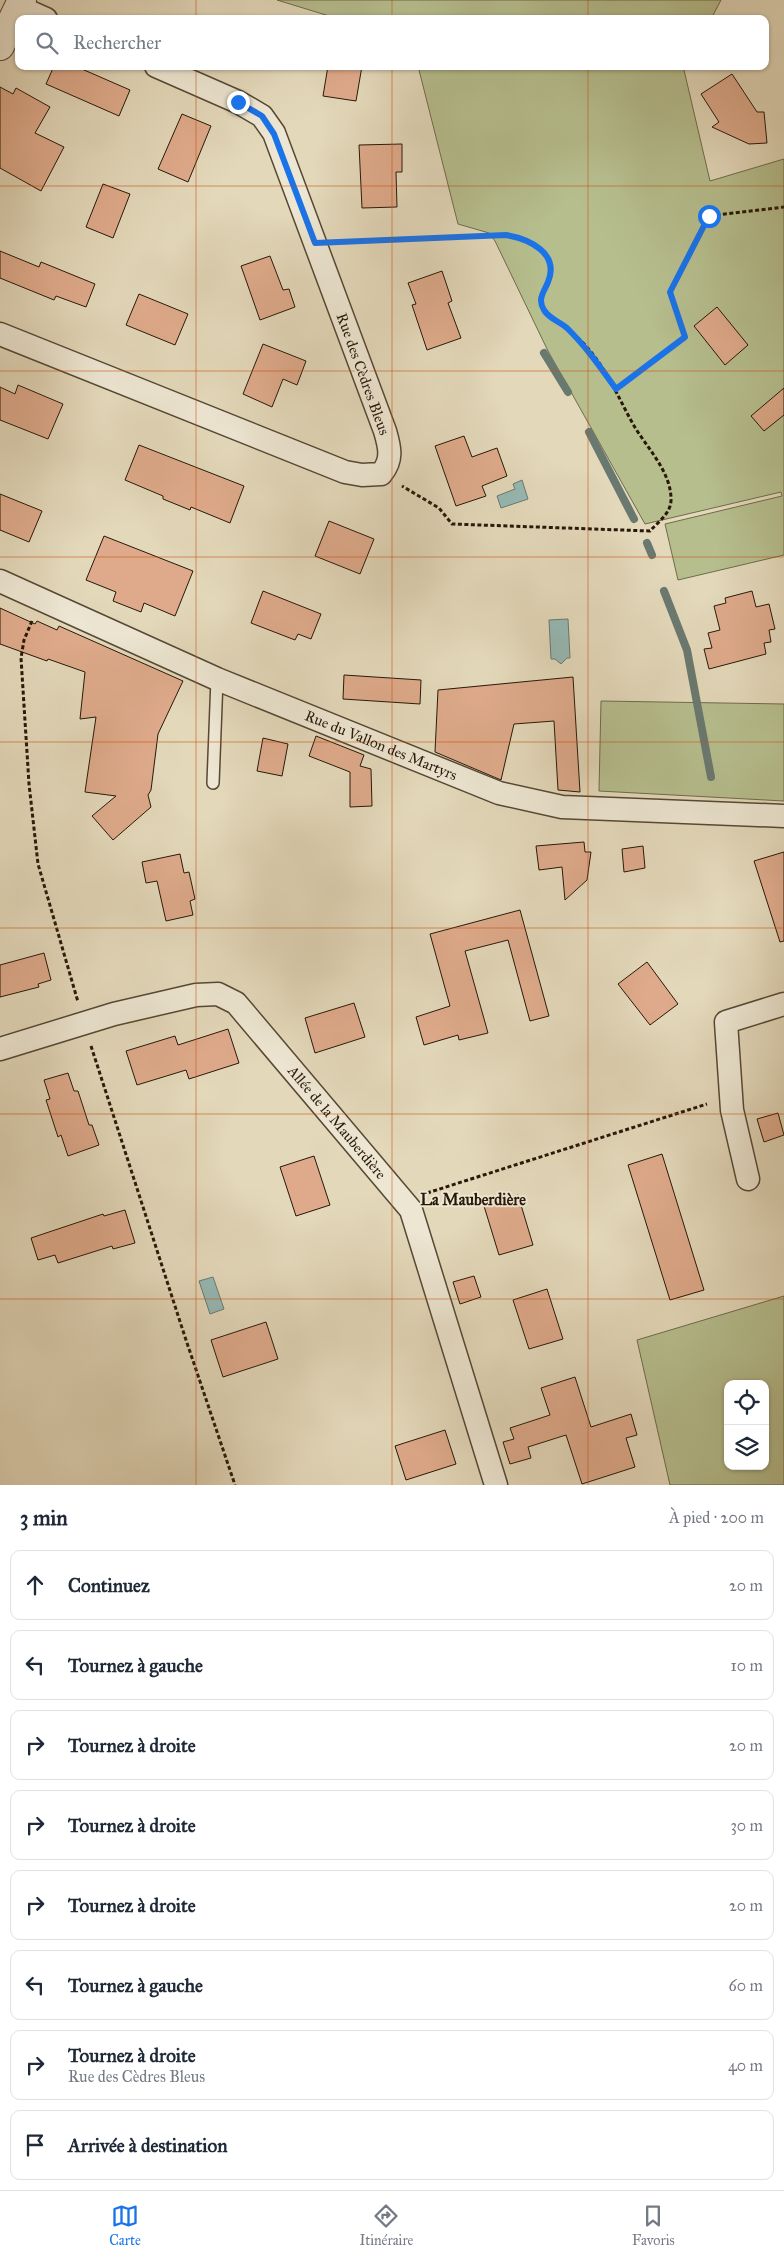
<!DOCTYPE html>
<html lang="fr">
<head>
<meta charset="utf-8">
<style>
  body { margin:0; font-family:"IM FELL Great Primer",serif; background:#f6f6f7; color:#1f2937 }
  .controls { position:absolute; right:15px; bottom:15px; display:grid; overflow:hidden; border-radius:10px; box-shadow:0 1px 4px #0004 }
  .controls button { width:45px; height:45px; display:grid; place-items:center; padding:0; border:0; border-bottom:1px solid #e0e1e3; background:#fff; color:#1f2937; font:25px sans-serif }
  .stop { position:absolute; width:15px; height:15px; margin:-11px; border:4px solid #1a73e8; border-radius:50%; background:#fff }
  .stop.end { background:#1a73e8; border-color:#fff; box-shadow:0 1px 5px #0008 }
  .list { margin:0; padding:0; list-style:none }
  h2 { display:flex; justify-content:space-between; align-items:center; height:65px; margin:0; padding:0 20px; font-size:21px }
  h2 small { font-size:16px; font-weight:400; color:#747a83 }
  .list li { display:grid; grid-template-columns:32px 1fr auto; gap:15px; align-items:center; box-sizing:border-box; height:70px; margin:0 10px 10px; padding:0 10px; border:1px solid #e0e1e3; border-radius:10px }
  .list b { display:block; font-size:19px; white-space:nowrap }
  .list p { margin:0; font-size:16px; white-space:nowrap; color:#747a83 }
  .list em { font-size:16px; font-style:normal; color:#747a83 }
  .icon { flex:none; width:28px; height:28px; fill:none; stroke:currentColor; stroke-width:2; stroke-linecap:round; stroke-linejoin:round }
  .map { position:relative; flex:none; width:784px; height:1485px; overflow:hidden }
  .search { position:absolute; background:#fff; box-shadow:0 1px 4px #0004; left:15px; right:15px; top:15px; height:55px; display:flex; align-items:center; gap:12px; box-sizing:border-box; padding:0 18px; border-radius:10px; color:#747a83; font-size:19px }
  .sheet { height:705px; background:#fff }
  nav { display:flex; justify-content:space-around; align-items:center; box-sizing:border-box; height:70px; border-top:1px solid #e0e1e3; background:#fff; font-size:14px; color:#747a83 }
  nav a { display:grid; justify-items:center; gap:2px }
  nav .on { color:#1a73e8 }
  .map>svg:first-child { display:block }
</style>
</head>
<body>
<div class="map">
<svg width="784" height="1485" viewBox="0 0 784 1485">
  <rect width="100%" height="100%" fill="#e3d8ba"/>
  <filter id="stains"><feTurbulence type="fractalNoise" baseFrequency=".004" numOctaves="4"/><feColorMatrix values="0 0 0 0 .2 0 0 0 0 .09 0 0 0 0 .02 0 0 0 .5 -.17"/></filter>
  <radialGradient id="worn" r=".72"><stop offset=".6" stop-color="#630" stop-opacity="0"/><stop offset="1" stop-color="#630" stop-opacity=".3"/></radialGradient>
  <path fill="#b6be8e" stroke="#6e6b4b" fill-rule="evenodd" d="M 277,0 L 721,0 L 711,19 L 339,19 Z
    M 418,66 L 686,66 L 684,70 L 710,181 L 784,159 L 784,555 L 678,580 L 665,524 L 782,496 L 781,492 L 645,524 L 548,351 L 495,241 L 489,233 L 458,224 Z
    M 601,701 L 784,704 L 784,801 L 599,791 Z
    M 784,1296 L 784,1485 L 670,1485 L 637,1340 ZM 728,1384 L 765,1384 L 765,1466 L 728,1466 Z"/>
  <path fill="#96b9b5" stroke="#6a7970" d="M 522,480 L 528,499 L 501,508 L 497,496 L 515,489 L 513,484 Z
    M 568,619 L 570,658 L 567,658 L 561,664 L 555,659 L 551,659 L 549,620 Z
    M 213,1277 L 224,1309 L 210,1314 L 199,1281 Z"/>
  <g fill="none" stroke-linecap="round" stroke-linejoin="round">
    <path stroke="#6a7970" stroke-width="8" d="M 544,353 L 568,392
      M 589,432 L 634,519
      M 647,543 L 652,555
      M 664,591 L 687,650 L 711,777"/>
  </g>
  <path fill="#deaa8b" stroke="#271808" d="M 54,66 L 75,66 L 130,90 L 119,116 L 46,84 Z
    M 328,66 L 362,66 L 356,101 L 323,96 Z
    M 732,74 L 757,112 L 764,112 L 767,143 L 749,144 L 712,127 L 719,122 L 701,94 Z
    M 0,87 L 13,94 L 16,88 L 50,107 L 35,133 L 64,147 L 41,191 L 0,168 Z
    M 182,114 L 211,126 L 188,182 L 158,169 Z
    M 402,144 L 402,172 L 396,172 L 397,207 L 362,208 L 359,145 Z
    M 103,184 L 130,194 L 113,238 L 86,227 Z
    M 0,251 L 39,267 L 41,262 L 95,284 L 86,307 L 56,296 L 54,300 L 0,278 Z
    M 270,256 L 283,290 L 289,289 L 295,307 L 260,320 L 241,266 Z
    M 442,271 L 452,301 L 448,303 L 461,338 L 427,350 L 412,305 L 416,304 L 408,283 Z
    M 139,294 L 188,314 L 175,345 L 126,325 Z
    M 717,307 L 748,345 L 725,365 L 694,326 Z
    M 263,344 L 306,361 L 297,385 L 283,379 L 272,407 L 243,394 Z
    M 18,385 L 63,404 L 48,439 L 0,420 L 0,387 L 15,394 Z
    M 784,388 L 784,415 L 764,431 L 751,416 Z
    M 464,436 L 472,457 L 497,448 L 507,476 L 482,486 L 486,496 L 456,506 L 435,446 Z
    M 139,445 L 244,486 L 230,523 L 191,507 L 190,510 L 163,499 L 163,496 L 125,480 Z
    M 0,494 L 42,511 L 29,542 L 0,530 Z
    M 329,521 L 374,539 L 360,574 L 315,556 Z
    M 104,536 L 193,571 L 175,616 L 144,603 L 141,612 L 113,601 L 116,592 L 86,580 Z
    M 263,591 L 321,614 L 311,639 L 298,634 L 295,640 L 251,623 Z
    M 752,591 L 756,607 L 769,604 L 775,629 L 769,630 L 771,642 L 764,643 L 766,654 L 709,669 L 704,649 L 712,648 L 708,633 L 720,630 L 714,606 L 726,603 L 725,598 Z
    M 0,608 L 35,624 L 37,621 L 57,630 L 59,626 L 183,681 L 158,734 L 151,790 L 148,795 L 151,807 L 113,840 L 92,816 L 116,796 L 85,792 L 96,717 L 80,719 L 85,672 L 48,659 L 47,661 L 0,644 Z
    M 344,675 L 421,680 L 420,704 L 343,699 Z
    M 573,677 L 580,792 L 558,790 L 554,721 L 514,724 L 501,780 L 435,752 L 438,690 Z
    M 316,736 L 364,755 L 360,766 L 371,769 L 372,806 L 350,807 L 350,772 L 309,756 Z
    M 263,738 L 288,744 L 282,776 L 257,771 Z
    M 584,842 L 585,852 L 591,852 L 587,880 L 565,900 L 562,867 L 539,870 L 536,846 Z
    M 643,846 L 645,868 L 624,872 L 622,849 Z
    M 784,852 L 784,941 L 780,942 L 754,861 Z
    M 180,854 L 184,873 L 189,872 L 195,899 L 190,901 L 193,915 L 166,921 L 157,881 L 146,883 L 142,862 Z
    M 520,910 L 549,1016 L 530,1021 L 508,940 L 465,951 L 488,1033 L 459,1040 L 458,1035 L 424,1045 L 416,1017 L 450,1006 L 430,934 Z
    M 44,953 L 51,980 L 38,984 L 39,987 L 0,997 L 0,965 Z
    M 647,962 L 678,1004 L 650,1025 L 618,984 Z
    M 354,1003 L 365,1037 L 315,1053 L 305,1018 Z
    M 228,1029 L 239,1063 L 189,1079 L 186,1070 L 137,1085 L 126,1051 L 175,1036 L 178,1045 Z
    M 68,1073 L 74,1091 L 78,1091 L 89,1125 L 92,1125 L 99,1145 L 68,1156 L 61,1135 L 58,1137 L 46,1100 L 50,1099 L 44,1080 Z
    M 778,1113 L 784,1135 L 764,1142 L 757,1119 Z
    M 662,1154 L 704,1290 L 670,1300 L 628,1165 Z
    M 314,1156 L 330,1205 L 296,1216 L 280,1167 Z
    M 518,1195 L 533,1245 L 499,1255 L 484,1206 Z
    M 125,1210 L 135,1243 L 113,1249 L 112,1246 L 58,1263 L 55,1255 L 38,1260 L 31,1238 L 103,1214 L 104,1216 Z
    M 474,1276 L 481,1297 L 460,1304 L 453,1282 Z
    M 547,1289 L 563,1339 L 529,1349 L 513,1300 Z
    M 266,1322 L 278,1359 L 223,1377 L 211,1340 Z
    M 575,1377 L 591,1427 L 631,1414 L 637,1435 L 626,1438 L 635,1467 L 582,1484 L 566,1435 L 528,1447 L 531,1458 L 510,1464 L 503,1442 L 514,1439 L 510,1428 L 550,1415 L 541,1388 Z
    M 445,1430 L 456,1464 L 406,1480 L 395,1446 Z"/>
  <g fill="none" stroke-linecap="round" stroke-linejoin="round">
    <defs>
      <path id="service" d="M 213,783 L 217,679"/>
      <g id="minor">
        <path d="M 19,7 L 46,19"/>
        <path d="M 0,334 L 345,472 L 362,475 L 381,474 C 393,460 390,448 385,431 L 274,133 L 262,116 L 238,102 L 156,66"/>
        <path id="s1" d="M 0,581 L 217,679 L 499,793 L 562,807 L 784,816"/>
        <path id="s2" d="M 0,1049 L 114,1014 L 196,995 L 218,994 L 236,1003 L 411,1210 L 496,1485"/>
        <path d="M 748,1179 L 732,1110 L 726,1022 L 784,1004"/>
      </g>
      <path id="tertiary" d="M 0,46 L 22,0"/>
    </defs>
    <use href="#service" stroke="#564834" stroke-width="14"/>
    <use href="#minor" stroke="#564834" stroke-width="25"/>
    <use href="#tertiary" stroke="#564834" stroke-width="30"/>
    <path stroke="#271808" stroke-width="3" stroke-dasharray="4 2.5" stroke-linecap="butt" d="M 341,242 L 506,235 C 528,239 558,252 548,281 C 545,291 536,301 545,312 C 550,319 560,322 567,328 C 575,335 584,343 591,352 C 609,374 619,399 633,424 C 646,447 672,472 671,501 C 670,514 658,522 650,531 L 452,524 L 439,508 L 402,486
      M 616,389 L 685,337 L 669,292 L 709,216 L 784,207
      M 32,621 L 24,640 L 21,658 L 29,784 L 38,864 L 78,1002
      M 91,1046 L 185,1337 L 235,1485
      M 427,1193 L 707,1104"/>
    <use href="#service" stroke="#ede6d2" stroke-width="11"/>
    <use href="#minor" stroke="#ede6d2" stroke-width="22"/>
    <use href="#tertiary" stroke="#ede6d2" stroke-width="28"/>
  </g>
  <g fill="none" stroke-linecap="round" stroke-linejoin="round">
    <path stroke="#1a73e8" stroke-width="6" d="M 238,102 L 262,116 L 274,134 L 315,243 L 506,235 C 529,239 560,253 548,282 C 544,292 537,299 544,310 C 549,319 561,322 568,329 C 587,348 601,368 616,389 L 685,337 L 670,292 L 709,216"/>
  </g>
  <path fill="none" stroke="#cb4f0b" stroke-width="1" stroke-opacity="0.55" d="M 196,0 L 196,19M 392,0 L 392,19M 588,0 L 588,19M 196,66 L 196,1485M 392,66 L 392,1485M 588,66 L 588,1485M 0,186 L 784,186M 0,371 L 784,371M 0,557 L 784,557M 0,742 L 784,742M 0,928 L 784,928M 0,1114 L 784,1114M 0,1299 L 784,1299"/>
  <g text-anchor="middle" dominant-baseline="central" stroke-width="4" stroke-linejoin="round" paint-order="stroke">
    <g font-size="15" fill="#271808" stroke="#ede6d2">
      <text transform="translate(363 374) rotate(70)">Rue des Cèdres Bleus</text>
      <text stroke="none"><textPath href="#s1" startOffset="415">Rue du Vallon des Martyrs</textPath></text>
      <text stroke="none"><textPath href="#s2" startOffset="402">Allée de la Mauberdière</textPath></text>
    </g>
    <g font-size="16" font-weight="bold" fill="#271808" stroke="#ede6d2">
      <text x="473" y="1199">La Mauberdière</text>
    </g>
  </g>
  <rect width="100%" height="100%" filter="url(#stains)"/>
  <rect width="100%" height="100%" fill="url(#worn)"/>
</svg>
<div class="controls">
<button><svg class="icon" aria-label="locate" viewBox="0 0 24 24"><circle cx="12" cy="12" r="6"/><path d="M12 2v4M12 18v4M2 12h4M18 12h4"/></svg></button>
<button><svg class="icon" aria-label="layers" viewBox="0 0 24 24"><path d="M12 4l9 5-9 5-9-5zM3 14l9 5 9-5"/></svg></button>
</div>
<div class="stop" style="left:709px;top:216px"></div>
<div class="stop end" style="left:238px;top:102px"></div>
<div class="search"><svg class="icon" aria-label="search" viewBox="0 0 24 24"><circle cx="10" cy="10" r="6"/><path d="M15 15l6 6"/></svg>Rechercher</div>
</div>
<section class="sheet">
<h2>3 min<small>À pied · 200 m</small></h2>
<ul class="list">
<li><svg class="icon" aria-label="ahead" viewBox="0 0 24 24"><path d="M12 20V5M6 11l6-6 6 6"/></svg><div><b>Continuez</b></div><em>20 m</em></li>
<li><svg class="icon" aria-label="left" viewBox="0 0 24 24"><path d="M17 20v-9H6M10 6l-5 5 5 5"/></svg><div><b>Tournez à gauche</b></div><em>10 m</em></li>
<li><svg class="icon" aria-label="right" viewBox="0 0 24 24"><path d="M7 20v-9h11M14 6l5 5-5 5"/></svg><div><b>Tournez à droite</b></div><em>20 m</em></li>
<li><svg class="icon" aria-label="right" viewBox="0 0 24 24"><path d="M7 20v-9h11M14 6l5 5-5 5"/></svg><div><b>Tournez à droite</b></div><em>30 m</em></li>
<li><svg class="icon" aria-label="right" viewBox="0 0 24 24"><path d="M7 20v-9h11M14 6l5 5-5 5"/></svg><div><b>Tournez à droite</b></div><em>20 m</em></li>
<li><svg class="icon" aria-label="left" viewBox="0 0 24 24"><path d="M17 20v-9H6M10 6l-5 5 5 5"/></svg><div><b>Tournez à gauche</b></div><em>60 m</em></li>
<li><svg class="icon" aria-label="right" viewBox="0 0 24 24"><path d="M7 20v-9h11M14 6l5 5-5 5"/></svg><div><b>Tournez à droite</b><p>Rue des Cèdres Bleus</p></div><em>40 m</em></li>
<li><svg class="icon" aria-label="arrive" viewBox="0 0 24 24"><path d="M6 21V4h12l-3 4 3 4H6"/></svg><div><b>Arrivée à destination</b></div></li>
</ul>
</section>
<nav>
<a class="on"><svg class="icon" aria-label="map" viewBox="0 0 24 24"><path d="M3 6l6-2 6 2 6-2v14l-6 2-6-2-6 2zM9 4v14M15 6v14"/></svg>Carte</a>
<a><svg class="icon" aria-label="directions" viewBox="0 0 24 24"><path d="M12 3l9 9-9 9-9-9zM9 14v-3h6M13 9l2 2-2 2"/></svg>Itinéraire</a>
<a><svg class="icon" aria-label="saved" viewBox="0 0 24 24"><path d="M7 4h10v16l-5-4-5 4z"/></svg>Favoris</a>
</nav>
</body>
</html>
